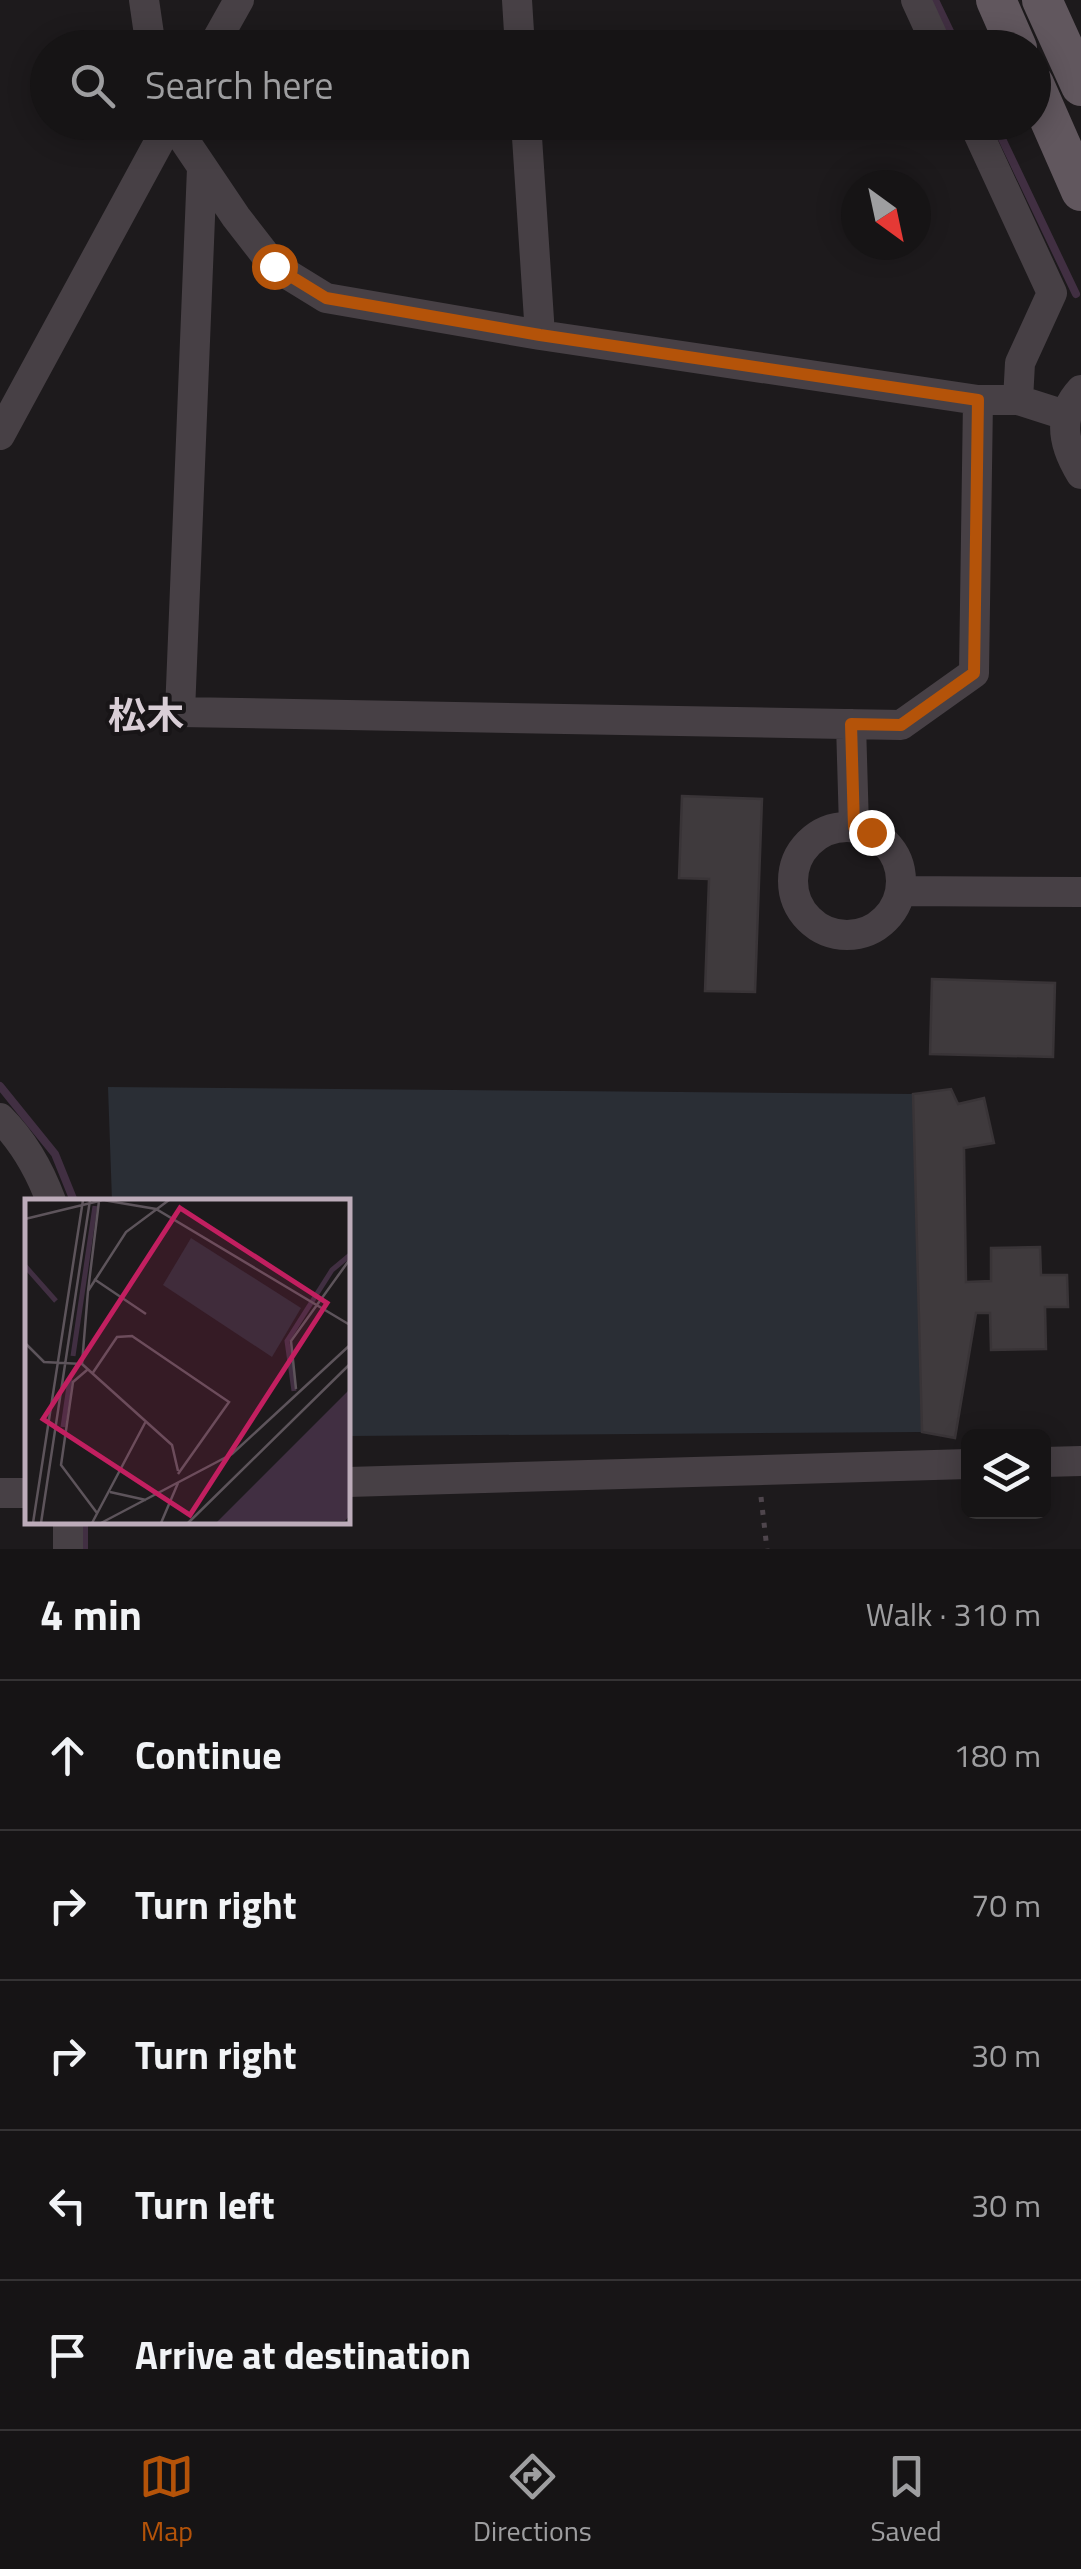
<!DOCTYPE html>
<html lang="en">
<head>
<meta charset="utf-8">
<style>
  body { margin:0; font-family:"Titillium Web","Noto Sans JP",sans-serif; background:#1f1d1e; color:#f1f3f6 }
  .controls { position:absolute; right:30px; bottom:30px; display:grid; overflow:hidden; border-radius:15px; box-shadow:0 5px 25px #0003 }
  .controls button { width:90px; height:90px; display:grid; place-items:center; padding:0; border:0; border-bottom:2px solid #353334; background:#161415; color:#f1f3f6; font:50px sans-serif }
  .compass { position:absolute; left:841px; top:170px; width:90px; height:90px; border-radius:50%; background:#161415; box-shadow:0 5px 25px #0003; rotate:147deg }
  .stop { position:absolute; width:30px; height:30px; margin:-22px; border:8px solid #b45309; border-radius:50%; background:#fff }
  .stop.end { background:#b45309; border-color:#fff; box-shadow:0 2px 10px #0008 }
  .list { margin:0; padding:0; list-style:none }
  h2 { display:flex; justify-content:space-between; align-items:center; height:130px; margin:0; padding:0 40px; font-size:42px }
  h2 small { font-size:32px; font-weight:400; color:#9e9ea0 }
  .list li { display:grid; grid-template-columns:65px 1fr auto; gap:30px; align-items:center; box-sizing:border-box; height:150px; padding:0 40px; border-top:2px solid #353334 }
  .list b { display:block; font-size:38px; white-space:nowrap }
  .list em { font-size:32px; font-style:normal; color:#9e9ea0 }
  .icon { flex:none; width:55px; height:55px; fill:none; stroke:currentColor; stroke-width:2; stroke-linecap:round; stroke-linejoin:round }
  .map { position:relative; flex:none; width:1081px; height:1549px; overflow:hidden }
  .search { position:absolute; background:#161415; box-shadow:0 5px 25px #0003; left:30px; right:30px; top:30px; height:110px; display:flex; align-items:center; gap:25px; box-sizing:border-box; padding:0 35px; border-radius:55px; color:#9e9ea0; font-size:38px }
  .sheet { height:880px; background:#161415 }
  nav { display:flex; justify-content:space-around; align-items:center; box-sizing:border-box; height:140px; border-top:2px solid #353334; background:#161415; font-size:28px; color:#9e9ea0 }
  nav a { display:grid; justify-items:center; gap:5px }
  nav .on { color:#b45309 }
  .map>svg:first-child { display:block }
</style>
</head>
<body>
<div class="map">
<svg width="1081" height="1549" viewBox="0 0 1081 1549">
  <rect width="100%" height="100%" fill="#1d1a1c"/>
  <path fill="#2a2e35" d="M 108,1087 L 913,1094 L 922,1432 L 348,1436 L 348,1201 L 112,1201 Z"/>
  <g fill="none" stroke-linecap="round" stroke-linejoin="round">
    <path stroke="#412f42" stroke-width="8" d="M 935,0 L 958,48
      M 994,122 L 1076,294
      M 0,1086 L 55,1154 L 74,1201
      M 84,1521 L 84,1549"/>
  </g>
  <path fill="#3f3a3d" stroke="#393437" stroke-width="2.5" d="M 682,796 L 762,799 L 755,992 L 705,991 L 709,879 L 679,878 Z
    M 932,979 L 1055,983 L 1053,1057 L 930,1054 Z
    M 951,1089 L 958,1104 L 984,1098 L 994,1143 L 964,1148 L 966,1282 L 991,1281 L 991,1248 L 1040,1247 L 1041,1275 L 1067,1275 L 1068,1307 L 1045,1307 L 1046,1349 L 991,1350 L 990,1313 L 976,1313 L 955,1438 L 922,1432 L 913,1094 Z"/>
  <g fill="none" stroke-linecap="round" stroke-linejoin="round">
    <path stroke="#4e454c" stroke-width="5" stroke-dasharray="5 8" stroke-linecap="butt" d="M 761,1497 L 767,1549"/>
    <path stroke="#474045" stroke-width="30" d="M 144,0 L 151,48
      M 517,0 L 520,48
      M 916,0 L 938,48
      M 212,48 L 239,0
      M 172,122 L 236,217 L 274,266 L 326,298 L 540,335 L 978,400 L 1018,400 L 1065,415
      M 526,122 L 540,335
      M 973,122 L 1052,293 L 1020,363 L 1018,400
      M 202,168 L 180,712 L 901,725 L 974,673 L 978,400
      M 1081,390 C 1057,416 1063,445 1081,474
      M 0,435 L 170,122
      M 851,724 L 854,827
      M793 881a54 54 0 1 1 108 0a54 54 0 1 1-108 0Z
      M 901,891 L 1081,892
      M 0,1118 C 23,1141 40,1171 51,1201
      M 1044,1462 L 1081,1461
      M 348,1482 L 968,1464
      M 0,1493 L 28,1493
      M 68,1521 L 68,1549"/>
    <path stroke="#61575e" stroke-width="40" d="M 996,0 L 1017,48
      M 1042,0 L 1081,86
      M 1034,84 L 1081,191"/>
  </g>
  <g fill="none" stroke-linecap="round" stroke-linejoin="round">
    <path stroke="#b45309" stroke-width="12" d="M 274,266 L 326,298 L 540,335 L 978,400 L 974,673 L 901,725 L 851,724 L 854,827 L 871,832"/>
  </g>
  <g text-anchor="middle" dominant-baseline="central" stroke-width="8" stroke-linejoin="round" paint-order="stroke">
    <g font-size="38" font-weight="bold" fill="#d9ced6" stroke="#181517">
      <text x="146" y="715">松木</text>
    </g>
  </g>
  <g transform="translate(25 1199)">
    <rect width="325" height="325" fill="#1d1a1c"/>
    <path d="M 166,39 L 276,109 L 247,158 L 138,86 Z" fill="#2a2e35"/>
    <path d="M 325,190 L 325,316 L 320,322 L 191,324 Z" fill="#412f42"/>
    <path fill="none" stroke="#412f42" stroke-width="5" d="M 0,67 L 31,102M 48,157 L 70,7M 269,192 L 262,142 L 307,71 L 325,56M 38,228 L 45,180"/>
    <path fill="none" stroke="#5d545b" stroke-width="2.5" d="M 0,20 L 78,1 L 131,10 L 325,126M 69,80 L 121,115M 63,92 L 74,2M 0,144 L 19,163 L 57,165 L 63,92 L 101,33 L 144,1M 57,165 L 147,246 L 153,272M 62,171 L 48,183 L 36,266 L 72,314M 67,175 L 92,138 L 107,137 L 204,203 L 153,275M 271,190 L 266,142 L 325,60M 85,293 L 121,301M 8,324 L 58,1M 16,324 L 65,1M 67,324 L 121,222M 76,324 L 207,255 L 325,146M 136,324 L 153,284M 163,324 L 325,165"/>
    <path fill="#c21f60" fill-opacity="0.15" stroke="#c21f60" stroke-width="5" d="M 155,9 L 302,104 L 165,316 L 18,220 Z"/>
    <rect width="325" height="325" fill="none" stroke="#bdacba" stroke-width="5"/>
  </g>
</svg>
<div class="controls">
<button><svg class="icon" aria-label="layers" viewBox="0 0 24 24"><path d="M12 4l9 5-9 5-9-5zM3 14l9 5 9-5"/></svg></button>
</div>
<svg class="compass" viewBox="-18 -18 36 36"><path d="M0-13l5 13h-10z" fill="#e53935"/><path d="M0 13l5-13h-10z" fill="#9e9ea0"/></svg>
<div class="stop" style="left:274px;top:266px"></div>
<div class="stop end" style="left:871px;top:832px"></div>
<div class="search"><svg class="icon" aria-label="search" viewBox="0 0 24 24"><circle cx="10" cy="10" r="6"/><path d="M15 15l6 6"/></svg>Search here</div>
</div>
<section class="sheet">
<h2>4 min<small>Walk · 310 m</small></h2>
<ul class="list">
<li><svg class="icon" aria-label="ahead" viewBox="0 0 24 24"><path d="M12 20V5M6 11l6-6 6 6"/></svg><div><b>Continue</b></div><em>180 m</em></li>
<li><svg class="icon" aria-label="right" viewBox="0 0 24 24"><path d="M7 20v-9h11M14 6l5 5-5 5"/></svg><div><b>Turn right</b></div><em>70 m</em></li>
<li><svg class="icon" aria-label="right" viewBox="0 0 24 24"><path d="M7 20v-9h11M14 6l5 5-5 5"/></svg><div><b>Turn right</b></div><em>30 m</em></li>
<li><svg class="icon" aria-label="left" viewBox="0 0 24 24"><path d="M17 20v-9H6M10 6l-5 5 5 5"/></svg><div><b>Turn left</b></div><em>30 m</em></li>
<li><svg class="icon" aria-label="arrive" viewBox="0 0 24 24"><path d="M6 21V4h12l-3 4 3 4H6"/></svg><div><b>Arrive at destination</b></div></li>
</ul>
</section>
<nav>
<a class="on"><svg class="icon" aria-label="map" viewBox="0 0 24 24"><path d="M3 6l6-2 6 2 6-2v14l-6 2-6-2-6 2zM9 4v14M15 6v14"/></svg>Map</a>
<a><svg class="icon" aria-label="directions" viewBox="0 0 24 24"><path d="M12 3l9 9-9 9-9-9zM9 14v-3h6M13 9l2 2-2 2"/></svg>Directions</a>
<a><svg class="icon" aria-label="saved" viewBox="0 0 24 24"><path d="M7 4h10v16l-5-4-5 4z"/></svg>Saved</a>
</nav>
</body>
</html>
